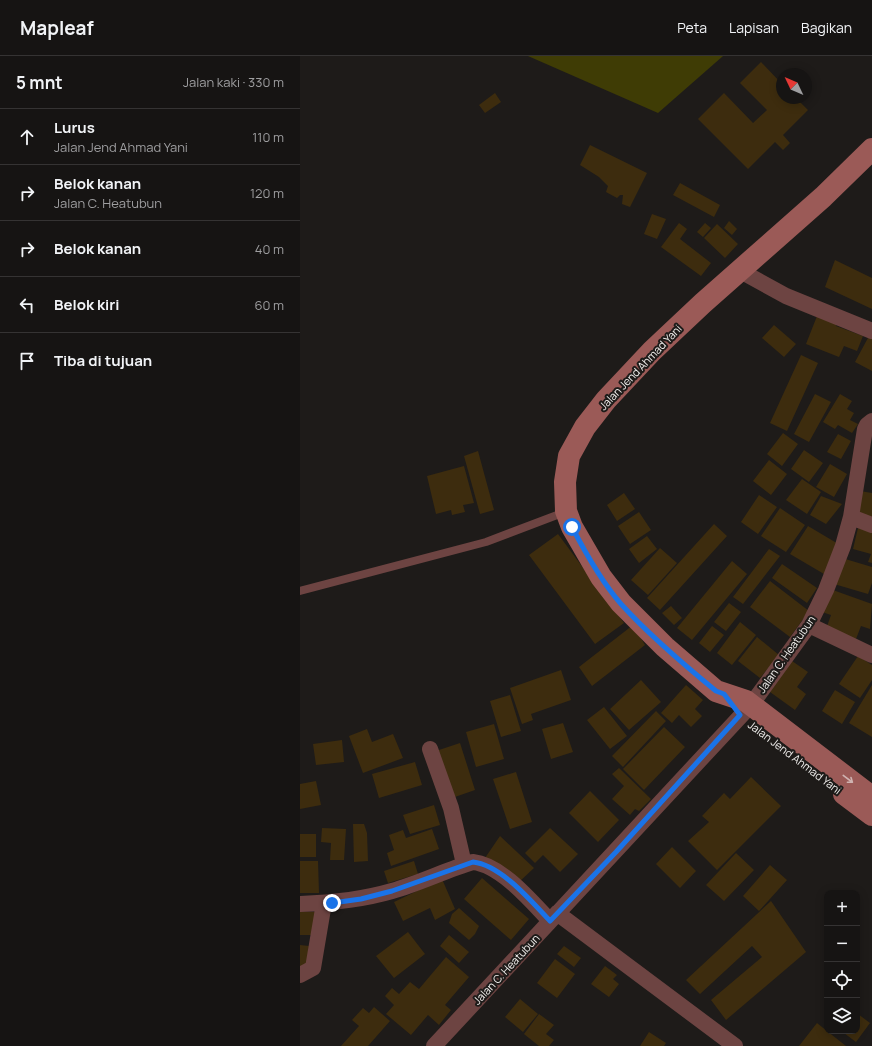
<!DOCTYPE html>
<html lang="id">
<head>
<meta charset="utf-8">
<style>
  body { margin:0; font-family:Manrope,sans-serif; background:#232121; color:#f1f3f6 }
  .controls { position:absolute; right:12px; bottom:12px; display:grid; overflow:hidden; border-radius:8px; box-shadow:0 2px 10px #0003 }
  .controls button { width:36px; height:36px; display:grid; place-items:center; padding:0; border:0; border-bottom:1px solid #353333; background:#161413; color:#f1f3f6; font:20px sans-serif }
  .compass { position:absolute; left:476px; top:12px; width:36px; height:36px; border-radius:50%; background:#161413; box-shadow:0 2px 10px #0003; rotate:314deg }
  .stop { position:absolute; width:12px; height:12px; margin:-9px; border:3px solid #1a73e8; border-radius:50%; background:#fff }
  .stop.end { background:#1a73e8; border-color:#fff; box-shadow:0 1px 4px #0008 }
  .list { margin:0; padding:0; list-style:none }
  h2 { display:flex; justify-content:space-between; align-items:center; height:52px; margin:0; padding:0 16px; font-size:17px }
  h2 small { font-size:13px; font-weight:400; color:#9e9ea0 }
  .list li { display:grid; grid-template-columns:26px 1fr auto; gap:12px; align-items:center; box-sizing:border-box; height:56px; padding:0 16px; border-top:1px solid #353333 }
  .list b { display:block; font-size:15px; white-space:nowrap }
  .list p { margin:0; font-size:13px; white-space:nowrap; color:#9e9ea0 }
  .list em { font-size:13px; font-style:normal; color:#9e9ea0 }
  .icon { flex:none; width:22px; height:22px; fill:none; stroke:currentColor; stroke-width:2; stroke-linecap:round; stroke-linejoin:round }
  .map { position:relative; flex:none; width:572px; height:990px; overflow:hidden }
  header { display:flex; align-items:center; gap:24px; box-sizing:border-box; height:56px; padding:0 20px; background:#161413; border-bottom:1px solid #353333 }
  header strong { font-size:19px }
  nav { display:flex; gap:22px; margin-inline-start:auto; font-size:14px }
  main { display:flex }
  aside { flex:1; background:#161413 }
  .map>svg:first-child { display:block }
</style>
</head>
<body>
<header>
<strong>Mapleaf</strong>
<nav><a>Peta</a><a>Lapisan</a><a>Bagikan</a></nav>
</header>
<main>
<aside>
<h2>5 mnt<small>Jalan kaki · 330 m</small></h2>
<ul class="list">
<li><svg class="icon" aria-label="ahead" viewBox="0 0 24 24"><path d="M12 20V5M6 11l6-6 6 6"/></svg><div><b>Lurus</b><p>Jalan Jend Ahmad Yani</p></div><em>110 m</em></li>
<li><svg class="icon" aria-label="right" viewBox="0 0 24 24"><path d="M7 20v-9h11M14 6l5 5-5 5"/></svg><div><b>Belok kanan</b><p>Jalan C. Heatubun</p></div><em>120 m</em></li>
<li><svg class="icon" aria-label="right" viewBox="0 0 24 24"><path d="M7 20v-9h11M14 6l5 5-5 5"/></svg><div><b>Belok kanan</b></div><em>40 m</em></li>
<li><svg class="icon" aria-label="left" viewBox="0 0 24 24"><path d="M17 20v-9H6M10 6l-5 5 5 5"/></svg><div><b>Belok kiri</b></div><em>60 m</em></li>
<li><svg class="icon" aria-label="arrive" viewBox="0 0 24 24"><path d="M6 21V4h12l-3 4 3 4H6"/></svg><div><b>Tiba di tujuan</b></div></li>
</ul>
</aside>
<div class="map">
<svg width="572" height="990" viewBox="0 0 572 990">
  <rect width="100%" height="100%" fill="#1e1b19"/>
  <path fill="#3f3c05" d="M 228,0 L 423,0 L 358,57 Z"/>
  <path fill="#3d2c0e" d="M 461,6 L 482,28 L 482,42 L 496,42 L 508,54 L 483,79 L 490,87 L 483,94 L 475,86 L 448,113 L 398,63 L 424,37 L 453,67 L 467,54 L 440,27 Z
    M 195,37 L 201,46 L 185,57 L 179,49 Z
    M 290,89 L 347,117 L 330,151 L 322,148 L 323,139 L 320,139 L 317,142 L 306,136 L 308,130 L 299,121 L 280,109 Z
    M 380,127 L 420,149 L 414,161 L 373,139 Z
    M 352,158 L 366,163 L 357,183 L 344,178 Z
    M 429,165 L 437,173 L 432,179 L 424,172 Z
    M 379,167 L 387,173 L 380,183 L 411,207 L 401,220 L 361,191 Z
    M 405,167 L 411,172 L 403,181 L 397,176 Z
    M 417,168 L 438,188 L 425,202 L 404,182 Z
    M 535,204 L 572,222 L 572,253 L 525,231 Z
    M 519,255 L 538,263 L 536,270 L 563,280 L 557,295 L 544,290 L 539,301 L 506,288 Z
    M 474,269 L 496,288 L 484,301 L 462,282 Z
    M 569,280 L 572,282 L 572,315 L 555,306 Z
    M 501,299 L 518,307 L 487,375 L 470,367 Z
    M 515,338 L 531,346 L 509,386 L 494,378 Z
    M 540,338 L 552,345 L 547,353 L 554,357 L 550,364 L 558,368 L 552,377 L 538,369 L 535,373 L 523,366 Z
    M 483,377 L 498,388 L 482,410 L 467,398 Z
    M 538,378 L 551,385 L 541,403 L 527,396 Z
    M 504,394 L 523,407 L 509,426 L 491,413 Z
    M 178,395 L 194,454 L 180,458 L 164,400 Z
    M 469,404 L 487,418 L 471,439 L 453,425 Z
    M 530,408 L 547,418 L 534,441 L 516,431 Z
    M 164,410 L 174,447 L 163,449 L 165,456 L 152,459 L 151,454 L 136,458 L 127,420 Z
    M 502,423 L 521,436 L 507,458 L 486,444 Z
    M 560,435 L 572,437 L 572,461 L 556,457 Z
    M 324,437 L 335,453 L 317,465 L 307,449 Z
    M 459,439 L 477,451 L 458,478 L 441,466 Z
    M 521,440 L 542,448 L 526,468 L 510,459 Z
    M 480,452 L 505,469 L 486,496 L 461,480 Z
    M 339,456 L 351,474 L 330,488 L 318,470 Z
    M 414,468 L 427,480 L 360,554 L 347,542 Z
    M 508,470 L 540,489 L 524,518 L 490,498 Z
    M 558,472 L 572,475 L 572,507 L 568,506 L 571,498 L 553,493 Z
    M 258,478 L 324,567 L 295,588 L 229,499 Z
    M 347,480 L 357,493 L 339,507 L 329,493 Z
    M 360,492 L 377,507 L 348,539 L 331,524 Z
    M 469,493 L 480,500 L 443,548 L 433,541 Z
    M 542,502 L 572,511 L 572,527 L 568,538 L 534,528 Z
    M 432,505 L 447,518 L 392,584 L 377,572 Z
    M 482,508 L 517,532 L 507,547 L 472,522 Z
    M 470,525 L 509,555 L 490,581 L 450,551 Z
    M 530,533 L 572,548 L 570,573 L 561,570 L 556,583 L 526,573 L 531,559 L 522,556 Z
    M 429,547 L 441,556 L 426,575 L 414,566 Z
    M 371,550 L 382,562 L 374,569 L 362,557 Z
    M 440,566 L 456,579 L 432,609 L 417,597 Z
    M 333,569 L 345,589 L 292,630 L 279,611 Z
    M 412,570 L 424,579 L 410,596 L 399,587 Z
    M 457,581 L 479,599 L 460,622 L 438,605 Z
    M 558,600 L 572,609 L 572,624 L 560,642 L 539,628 Z
    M 492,605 L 508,616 L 497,631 L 506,638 L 495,654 L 470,636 Z
    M 261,614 L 271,644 L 231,658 L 233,664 L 222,668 L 210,632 Z
    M 341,624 L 361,646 L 329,674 L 310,653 Z
    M 386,629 L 403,644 L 395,653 L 402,660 L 391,671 L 379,659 L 372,667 L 361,657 Z
    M 572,629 L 572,681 L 549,667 Z
    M 535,634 L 555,646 L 542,668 L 522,655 Z
    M 210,639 L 221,675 L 201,681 L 190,645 Z
    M 304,651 L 327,680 L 310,693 L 287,664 Z
    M 356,655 L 366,665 L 323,711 L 312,700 Z
    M 263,667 L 273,696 L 251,703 L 242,673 Z
    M 194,668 L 204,703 L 176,711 L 166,676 Z
    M 364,671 L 385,691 L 344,734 L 323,713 Z
    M 67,673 L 72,686 L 93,678 L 103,702 L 63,717 L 49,680 Z
    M 42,684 L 44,706 L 16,709 L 13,688 Z
    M 160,687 L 175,734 L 152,742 L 136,695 Z
    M 115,706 L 122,729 L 79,742 L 72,718 Z
    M 319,712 L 351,743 L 339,755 L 335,753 L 330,759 L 312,743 L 324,730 L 312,718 Z
    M 216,716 L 232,766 L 210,773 L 193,723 Z
    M 451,721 L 481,750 L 417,814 L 388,785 L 409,766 L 402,760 L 424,737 L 430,743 Z
    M 16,725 L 21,749 L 0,753 L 0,728 Z
    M 290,735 L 319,764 L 298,786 L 269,757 Z
    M 134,749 L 140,769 L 110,778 L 103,759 Z
    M 53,768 L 64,768 L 67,777 L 68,805 L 54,806 Z
    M 22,772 L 46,773 L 44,804 L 30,804 L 31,787 L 21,786 Z
    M 250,772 L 278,798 L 260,816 L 243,799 L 235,807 L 225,797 Z
    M 132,773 L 139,793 L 91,810 L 87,797 L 94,794 L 89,779 L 103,774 L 106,782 Z
    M 0,778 L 16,778 L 16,801 L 0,801 Z
    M 200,780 L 234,812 L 218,827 L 185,802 Z
    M 372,791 L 396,815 L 380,832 L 356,808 Z
    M 436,797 L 454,814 L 424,845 L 406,829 Z
    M 0,805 L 18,805 L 19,837 L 0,837 Z
    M 114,805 L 118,818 L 88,827 L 84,815 Z
    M 470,809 L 487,824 L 459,855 L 443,840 Z
    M 182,822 L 229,863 L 211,884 L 164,843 Z
    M 142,823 L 155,853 L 135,864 L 130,852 L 103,865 L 94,846 Z
    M 471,845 L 506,896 L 426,964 L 411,944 L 462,901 L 452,890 L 400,938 L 386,924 Z
    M 159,852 L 179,870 L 175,878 L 169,884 L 149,867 L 152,858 Z
    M 0,856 L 16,856 L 16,879 L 0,879 Z
    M 108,876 L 125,898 L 94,922 L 76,900 Z
    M 149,879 L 169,896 L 159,907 L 140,890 Z
    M 0,889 L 9,890 L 6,912 L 0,912 Z
    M 264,890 L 281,902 L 274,911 L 257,898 Z
    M 146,901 L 169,921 L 145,949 L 151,954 L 139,969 L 128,959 L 111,979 L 86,958 L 94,949 L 85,940 L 92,932 L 99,938 L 110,926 L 119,933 Z
    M 255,903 L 275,918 L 257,942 L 237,927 Z
    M 305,910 L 317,919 L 313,923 L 319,928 L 309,941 L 291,928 Z
    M 220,943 L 238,958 L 223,976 L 205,961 Z
    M 74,951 L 90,965 L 68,990 L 41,990 L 59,970 L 52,964 L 63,952 L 69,957 Z
    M 239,958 L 254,969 L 246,978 L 254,984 L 249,990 L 239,990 L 224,978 Z
    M 558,958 L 570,967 L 556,986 L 544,977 L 545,975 L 557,975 Z
    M 517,967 L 527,975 L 546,990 L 499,990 Z
    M 349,976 L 366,987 L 364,990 L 340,990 Z"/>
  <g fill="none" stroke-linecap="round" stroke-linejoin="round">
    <path stroke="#6d4442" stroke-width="8" d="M 0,535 L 186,486 L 265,456"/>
    <path stroke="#6d4442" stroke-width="16" d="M 441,213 L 446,218 L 486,240 L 572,275
      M 551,461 L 572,469
      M 509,569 L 572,599
      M 130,693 L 151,752 L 164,808
      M 0,848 C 31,847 61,844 92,835 C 120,827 146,814 173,806 C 201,809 231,845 250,865
      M 257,857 L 435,990
      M 0,919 L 13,912 L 24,847
      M 134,990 L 451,649 L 509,569 L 526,534 L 543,490 L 551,461 L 565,373 L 567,369 L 572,365"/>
    <path stroke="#9b5a57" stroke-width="22" d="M 572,93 L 523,141 L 403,247 L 352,295 L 306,344 L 285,371 L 269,400 L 265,426 L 266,455 L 272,471 L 301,521 L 321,547 L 365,591 L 416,635 L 446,645 L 572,741
      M 544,738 L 572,759"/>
  </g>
  <defs><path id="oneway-shaft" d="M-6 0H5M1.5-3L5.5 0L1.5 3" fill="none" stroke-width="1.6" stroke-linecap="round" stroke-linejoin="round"/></defs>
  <use stroke="#cfb3b1" href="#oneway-shaft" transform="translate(548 723) rotate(37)"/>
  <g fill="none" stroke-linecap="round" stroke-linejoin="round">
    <path stroke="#1a73e8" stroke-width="5" d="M 32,847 L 61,843 L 92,835 L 173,806 C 201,809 231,845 250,865 L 316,796 L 440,659 L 424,638 L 416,635 C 383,608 350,580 321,548 C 301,525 286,498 272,471"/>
  </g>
  <g text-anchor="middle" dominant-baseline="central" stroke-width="4" stroke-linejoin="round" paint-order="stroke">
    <g font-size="11" fill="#f1efed" stroke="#1e1b19">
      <text transform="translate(340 311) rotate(-46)">Jalan Jend Ahmad Yani</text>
      <text transform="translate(486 598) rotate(-55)">Jalan C. Heatubun</text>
      <text transform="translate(495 701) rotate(37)">Jalan Jend Ahmad Yani</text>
      <text transform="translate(206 913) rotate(-47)">Jalan C. Heatubun</text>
    </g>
  </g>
</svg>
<div class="controls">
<button>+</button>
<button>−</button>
<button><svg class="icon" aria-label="locate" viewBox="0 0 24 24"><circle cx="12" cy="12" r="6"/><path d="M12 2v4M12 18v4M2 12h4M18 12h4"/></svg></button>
<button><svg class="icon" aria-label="layers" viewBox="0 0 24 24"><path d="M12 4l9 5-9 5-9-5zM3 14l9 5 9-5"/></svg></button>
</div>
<svg class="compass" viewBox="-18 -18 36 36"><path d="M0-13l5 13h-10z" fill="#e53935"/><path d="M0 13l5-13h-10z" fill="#9e9ea0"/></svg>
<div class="stop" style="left:272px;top:471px"></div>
<div class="stop end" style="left:32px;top:847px"></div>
</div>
</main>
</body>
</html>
